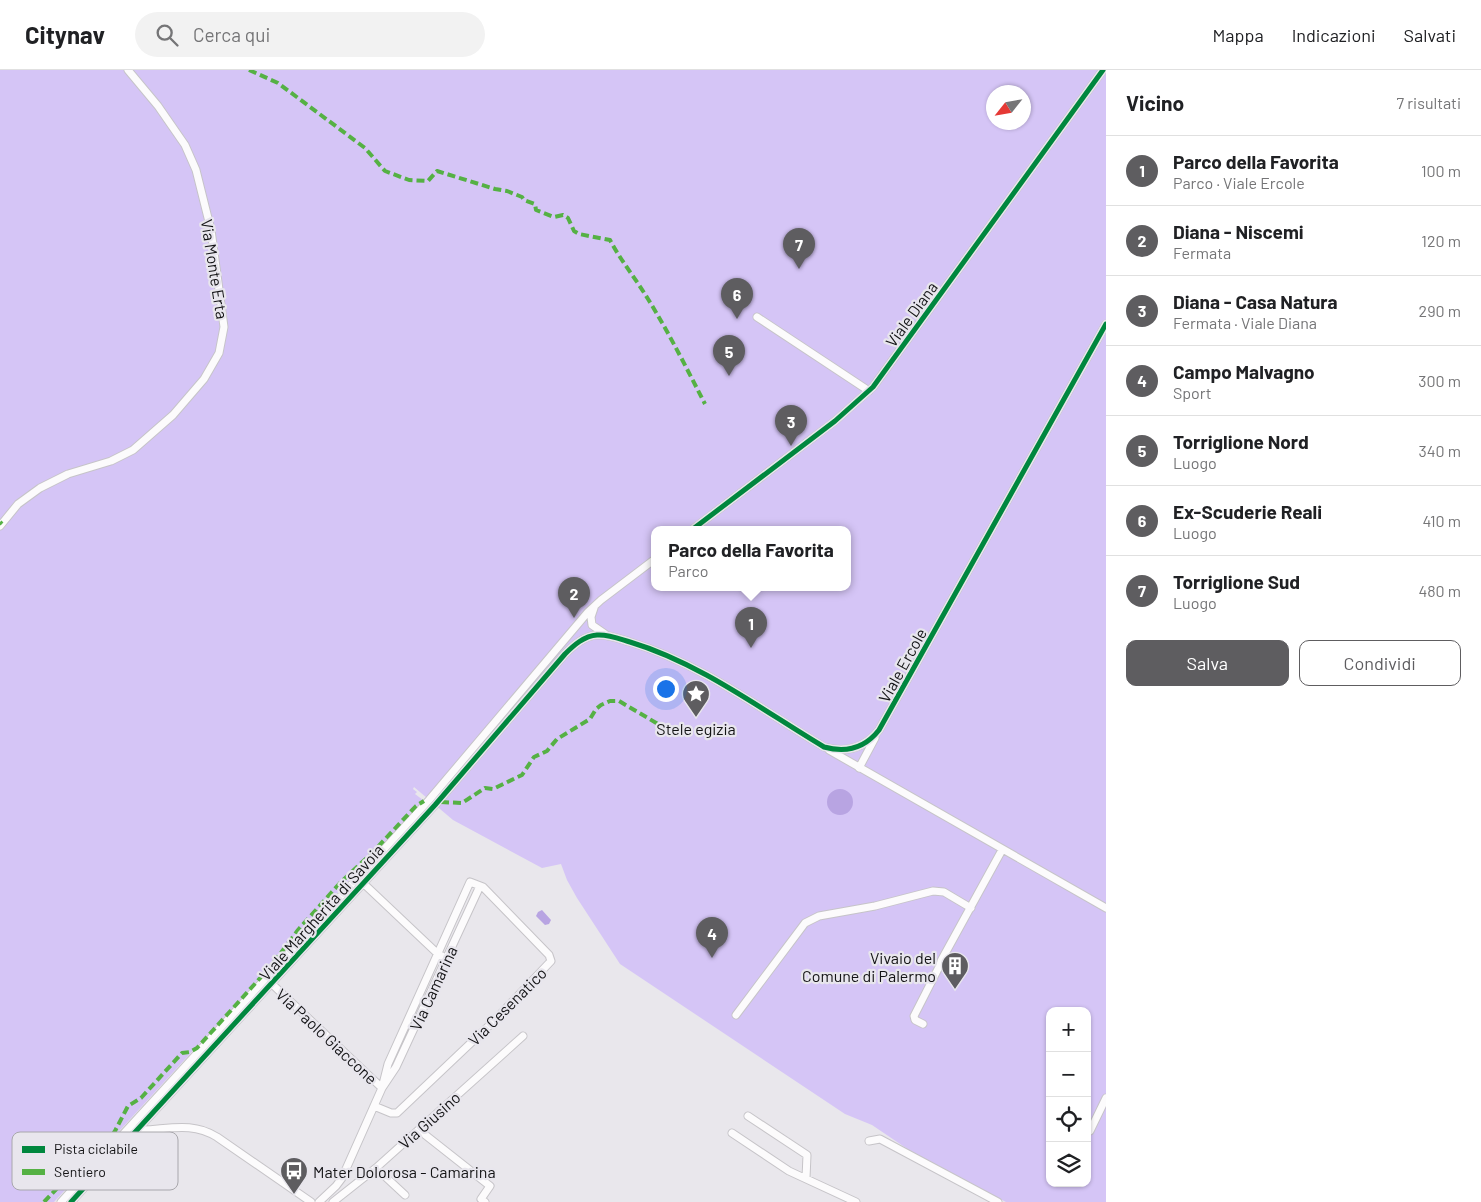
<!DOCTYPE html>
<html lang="it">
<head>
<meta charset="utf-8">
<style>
  body { margin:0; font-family:Barlow,sans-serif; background:#f2f2f2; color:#202124 }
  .controls { position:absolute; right:15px; bottom:15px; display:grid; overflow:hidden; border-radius:10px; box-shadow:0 1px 4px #0004 }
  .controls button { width:45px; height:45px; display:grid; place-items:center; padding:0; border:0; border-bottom:1px solid #e0e0e0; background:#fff; color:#202124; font:25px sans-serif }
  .compass { position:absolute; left:986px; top:15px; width:45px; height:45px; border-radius:50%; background:#fff; box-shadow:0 1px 4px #0004; rotate:239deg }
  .you { position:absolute; left:665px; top:618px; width:18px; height:18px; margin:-12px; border:4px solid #fff; border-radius:50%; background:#1a73e8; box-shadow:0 0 0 8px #1a73e833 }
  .badge { display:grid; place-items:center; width:32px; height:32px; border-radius:50%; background:#5e5d60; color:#fff; font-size:16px; font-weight:700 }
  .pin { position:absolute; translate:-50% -41px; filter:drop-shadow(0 1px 2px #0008) }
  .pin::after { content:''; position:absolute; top:26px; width:18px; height:15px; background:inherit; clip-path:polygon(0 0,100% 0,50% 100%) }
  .popup { position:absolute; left:651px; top:456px; width:200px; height:65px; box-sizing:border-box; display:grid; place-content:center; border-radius:10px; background:#fff; filter:drop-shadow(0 1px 4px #0005); font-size:16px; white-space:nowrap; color:#757577 }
  .popup b { font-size:19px; color:#202124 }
  .popup::after { content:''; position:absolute; left:50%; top:100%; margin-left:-10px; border:10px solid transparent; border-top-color:#fff }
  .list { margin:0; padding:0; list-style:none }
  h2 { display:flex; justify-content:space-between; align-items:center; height:65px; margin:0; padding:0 20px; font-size:21px }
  h2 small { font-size:16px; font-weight:400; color:#757577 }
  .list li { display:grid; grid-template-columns:32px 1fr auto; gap:15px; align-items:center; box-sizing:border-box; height:70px; padding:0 20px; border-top:1px solid #e0e0e0 }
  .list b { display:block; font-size:19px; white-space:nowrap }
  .list p { margin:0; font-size:16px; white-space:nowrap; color:#757577 }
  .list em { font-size:16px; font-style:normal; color:#757577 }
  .actions { display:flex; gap:10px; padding:15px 20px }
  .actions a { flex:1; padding:11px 0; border:1px solid #5e5d60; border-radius:10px; text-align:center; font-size:18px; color:#5e5d60 }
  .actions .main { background:#5e5d60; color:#fff }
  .icon { flex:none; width:28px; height:28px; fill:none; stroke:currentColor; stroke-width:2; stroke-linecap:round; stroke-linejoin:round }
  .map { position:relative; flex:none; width:1106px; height:1132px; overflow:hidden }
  header { display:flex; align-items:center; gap:30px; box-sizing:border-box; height:70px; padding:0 25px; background:#fff; border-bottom:1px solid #e0e0e0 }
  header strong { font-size:24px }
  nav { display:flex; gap:28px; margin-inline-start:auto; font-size:18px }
  .search { width:350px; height:45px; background:#f2f2f2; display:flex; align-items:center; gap:12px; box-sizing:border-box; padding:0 18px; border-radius:28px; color:#757577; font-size:19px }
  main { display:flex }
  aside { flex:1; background:#fff }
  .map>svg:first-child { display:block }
</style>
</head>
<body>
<header>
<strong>Citynav</strong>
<div class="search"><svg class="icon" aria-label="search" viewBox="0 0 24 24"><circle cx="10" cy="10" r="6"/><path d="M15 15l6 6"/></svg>Cerca qui</div>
<nav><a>Mappa</a><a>Indicazioni</a><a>Salvati</a></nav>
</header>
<main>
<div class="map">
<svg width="1106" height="1132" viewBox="0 0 1106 1132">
  <rect width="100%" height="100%" fill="#e9e7ec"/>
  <path fill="#d5c5f6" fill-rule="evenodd" d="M 0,0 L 1106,0 L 1106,1132 L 1006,1132 L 909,1080 L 872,1055 L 845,1044 L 620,894 L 577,828 L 567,810 L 561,794 L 542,798 L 453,750 L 414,717 L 413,719 L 417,722 L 415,724 L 423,730 L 54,1132 L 0,1132 ZM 994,22 L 1024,22 L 1024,52 L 994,52 ZM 655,459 L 847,459 L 847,517 L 655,517 ZM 1050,941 L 1087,941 L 1087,1113 L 1050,1113 Z"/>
  <path fill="#b8a4e2" d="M827 732a13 13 0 1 1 26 0a13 13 0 1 1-26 0Z
    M 542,840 L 551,850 L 549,854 L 545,855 L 536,846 L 538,842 Z
    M 128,1099 L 135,1106 L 133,1109 L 128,1110 L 120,1102 L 122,1100 Z"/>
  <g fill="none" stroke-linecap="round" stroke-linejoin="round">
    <defs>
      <path id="minor" d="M 757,247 L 869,321
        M 0,456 L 18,434 L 40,418 L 68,404 L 111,391 L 133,380 L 173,345 L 204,309 L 219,283 L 224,257 L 211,160 L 196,100 L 185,75 L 158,36 L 128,0
        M 693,459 L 835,351 L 873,317 L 1103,0
        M 594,538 L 591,547 L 592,555 L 605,564
        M 829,680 L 1106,838
        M 859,698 L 875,668
        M 363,813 L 438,884 L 442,886
        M 957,900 L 951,901 L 940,895 L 941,891 L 1002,780
        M 272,914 L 382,1018
        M 736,945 L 805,853 L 819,846 L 875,836 L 933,821 L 944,822 L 971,838
        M 923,954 L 915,950 L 914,946 L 940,895
        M 374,1036 L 391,1043 L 397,1043 L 494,951 L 551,891 L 549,885 L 483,817 L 470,812 L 388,994 L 382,1018
        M 748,1046 L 807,1085 L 806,1108
        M 134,1059 C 142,1061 150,1060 158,1059 C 180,1057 197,1055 217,1067 L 311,1132
        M 419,1060 L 490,1116 L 481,1129 L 485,1132
        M 1090,1061 L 1106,1028
        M 732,1063 L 789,1101 L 856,1132
        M 869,1071 L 880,1069 L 998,1132
        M 376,1098 L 405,1125
        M 61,1132 L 429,730 L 588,542 L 601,530 L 655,489
        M 71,1132 L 435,735 L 565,584 C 574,575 584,566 597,565 C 608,564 620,569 630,572 C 700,593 762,640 824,677 C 846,683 865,678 879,660 L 1106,254
        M 319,1132 L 336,1116 L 342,1108 L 382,1018 L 396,997 L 480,816
        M 333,1132 L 376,1098 L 523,966"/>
    </defs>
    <use href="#minor" stroke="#c6c4c8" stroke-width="9"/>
    <use href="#minor" stroke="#fcfbfc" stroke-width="7"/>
    <path stroke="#55b144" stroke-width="4" stroke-dasharray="8 4" stroke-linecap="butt" d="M 249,0 L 278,13 L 365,78 L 385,101 L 409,110 L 428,111 L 437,101 L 495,119 L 507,121 L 522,127 L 524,130 L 535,134 L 536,140 L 554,147 L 563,145 L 568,148 L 574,161 L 579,164 L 610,170 C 621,191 636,209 648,229 C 669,263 687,299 705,334
      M 0,452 L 2,454
      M 441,732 L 462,733 L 485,718 L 493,719 L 522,705 L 534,687 L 547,681 L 557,669 L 590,649 L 596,639 L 601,635 L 610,631 L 619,631 L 675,664
      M 44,1132 L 85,1089 L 110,1068 L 115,1061 L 128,1036 L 141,1028 L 182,983 L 190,982 L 197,978 L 271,896 L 298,860 L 340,813 L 372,783 L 416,736 L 424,731"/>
    <defs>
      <path id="cycleway" d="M 693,459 L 835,351 L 873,317 L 1103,0
        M 71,1132 L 435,735 L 565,584 C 574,575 584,566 597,565 C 608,564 620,569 630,572 C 700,593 762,640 824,677 C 846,683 865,678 879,660 L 1106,254"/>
    </defs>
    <use href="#cycleway" stroke="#e8e6ed" stroke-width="8"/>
    <use href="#cycleway" stroke="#00873e" stroke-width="5"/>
  </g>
  <defs>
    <symbol id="sight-pin" viewBox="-11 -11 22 30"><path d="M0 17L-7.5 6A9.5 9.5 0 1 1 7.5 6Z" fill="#5e5d60" stroke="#e8e6ed"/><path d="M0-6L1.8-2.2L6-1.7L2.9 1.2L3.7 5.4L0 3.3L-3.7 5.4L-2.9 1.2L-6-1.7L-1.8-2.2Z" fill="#fff"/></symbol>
    <symbol id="building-pin" viewBox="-11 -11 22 30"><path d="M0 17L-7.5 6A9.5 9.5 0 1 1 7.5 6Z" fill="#5e5d60" stroke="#e8e6ed"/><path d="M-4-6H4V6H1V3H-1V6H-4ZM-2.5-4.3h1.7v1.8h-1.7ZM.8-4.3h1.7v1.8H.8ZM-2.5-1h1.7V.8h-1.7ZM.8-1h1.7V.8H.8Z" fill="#fff"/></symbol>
    <symbol id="bus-pin" viewBox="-11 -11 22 30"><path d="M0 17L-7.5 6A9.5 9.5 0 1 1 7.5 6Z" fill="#5e5d60" stroke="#e8e6ed"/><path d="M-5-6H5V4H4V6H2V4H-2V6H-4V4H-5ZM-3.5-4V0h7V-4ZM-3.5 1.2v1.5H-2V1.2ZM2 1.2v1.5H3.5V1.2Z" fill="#fff"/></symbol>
  </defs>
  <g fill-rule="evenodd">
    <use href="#sight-pin" x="680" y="608" width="32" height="43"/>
    <use href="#building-pin" x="939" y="880" width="32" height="43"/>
    <use href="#bus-pin" x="278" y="1085" width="32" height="43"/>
  </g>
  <g text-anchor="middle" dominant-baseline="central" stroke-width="4.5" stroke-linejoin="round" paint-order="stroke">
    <g font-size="16" fill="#131315" stroke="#e8e6ed">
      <text transform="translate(215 199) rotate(81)">Via Monte Erta</text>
      <text transform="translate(911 244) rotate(-54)">Viale Diana</text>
      <text transform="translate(902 595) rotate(-61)">Viale Ercole</text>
      <text transform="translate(321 842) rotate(-48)">Viale Margherita di Savoia</text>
      <text transform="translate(433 918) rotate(-65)">Via Camarina</text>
      <text transform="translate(507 936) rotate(-45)">Via Cesenatico</text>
      <text transform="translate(327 966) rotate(43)">Via Paolo Giaccone</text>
      <text transform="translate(429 1050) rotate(-42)">Via Giusino</text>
    </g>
    <g font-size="16" fill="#131315" stroke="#e8e6ed">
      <text x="696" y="658">Stele egizia</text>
      <text x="936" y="887" text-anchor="end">Vivaio del<tspan x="936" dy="18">Comune di Palermo</tspan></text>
      <text x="313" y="1101" text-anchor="start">Mater Dolorosa - Camarina</text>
    </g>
  </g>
  <rect x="12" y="1062" width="166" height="58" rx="8" fill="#e8e6ed" stroke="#a8a7ac" stroke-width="1"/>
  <rect x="22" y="1076" width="23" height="7" fill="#00873e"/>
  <rect x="22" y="1099" width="23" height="6" fill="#55b144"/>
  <g font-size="14" fill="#131315">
    <text x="54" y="1084">Pista ciclabile</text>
    <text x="54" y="1107">Sentiero</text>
  </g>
</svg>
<div class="controls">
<button>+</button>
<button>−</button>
<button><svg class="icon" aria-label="locate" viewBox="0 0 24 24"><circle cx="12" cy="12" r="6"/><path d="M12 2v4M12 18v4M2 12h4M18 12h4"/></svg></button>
<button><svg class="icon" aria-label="layers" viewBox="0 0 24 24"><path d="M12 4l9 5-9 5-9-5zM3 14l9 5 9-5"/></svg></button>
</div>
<svg class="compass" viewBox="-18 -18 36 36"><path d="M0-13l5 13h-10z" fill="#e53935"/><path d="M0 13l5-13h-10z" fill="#757577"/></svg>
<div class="you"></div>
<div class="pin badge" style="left:751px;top:578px">1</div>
<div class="popup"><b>Parco della Favorita</b>Parco</div>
<div class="pin badge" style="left:574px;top:548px">2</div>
<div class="pin badge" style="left:791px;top:376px">3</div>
<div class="pin badge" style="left:712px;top:888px">4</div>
<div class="pin badge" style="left:729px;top:306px">5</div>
<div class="pin badge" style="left:737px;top:249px">6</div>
<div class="pin badge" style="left:799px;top:199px">7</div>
</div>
<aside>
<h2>Vicino<small>7 risultati</small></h2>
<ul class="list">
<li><span class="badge">1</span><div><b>Parco della Favorita</b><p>Parco · Viale Ercole</p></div><em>100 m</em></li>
<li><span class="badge">2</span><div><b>Diana - Niscemi</b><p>Fermata</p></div><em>120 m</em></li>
<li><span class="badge">3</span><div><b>Diana - Casa Natura</b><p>Fermata · Viale Diana</p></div><em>290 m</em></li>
<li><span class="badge">4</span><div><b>Campo Malvagno</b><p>Sport</p></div><em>300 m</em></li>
<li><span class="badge">5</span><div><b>Torriglione Nord</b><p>Luogo</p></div><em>340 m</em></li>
<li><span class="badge">6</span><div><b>Ex-Scuderie Reali</b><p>Luogo</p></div><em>410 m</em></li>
<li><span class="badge">7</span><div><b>Torriglione Sud</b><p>Luogo</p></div><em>480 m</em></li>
</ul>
<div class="actions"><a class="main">Salva</a><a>Condividi</a></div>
</aside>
</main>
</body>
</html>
